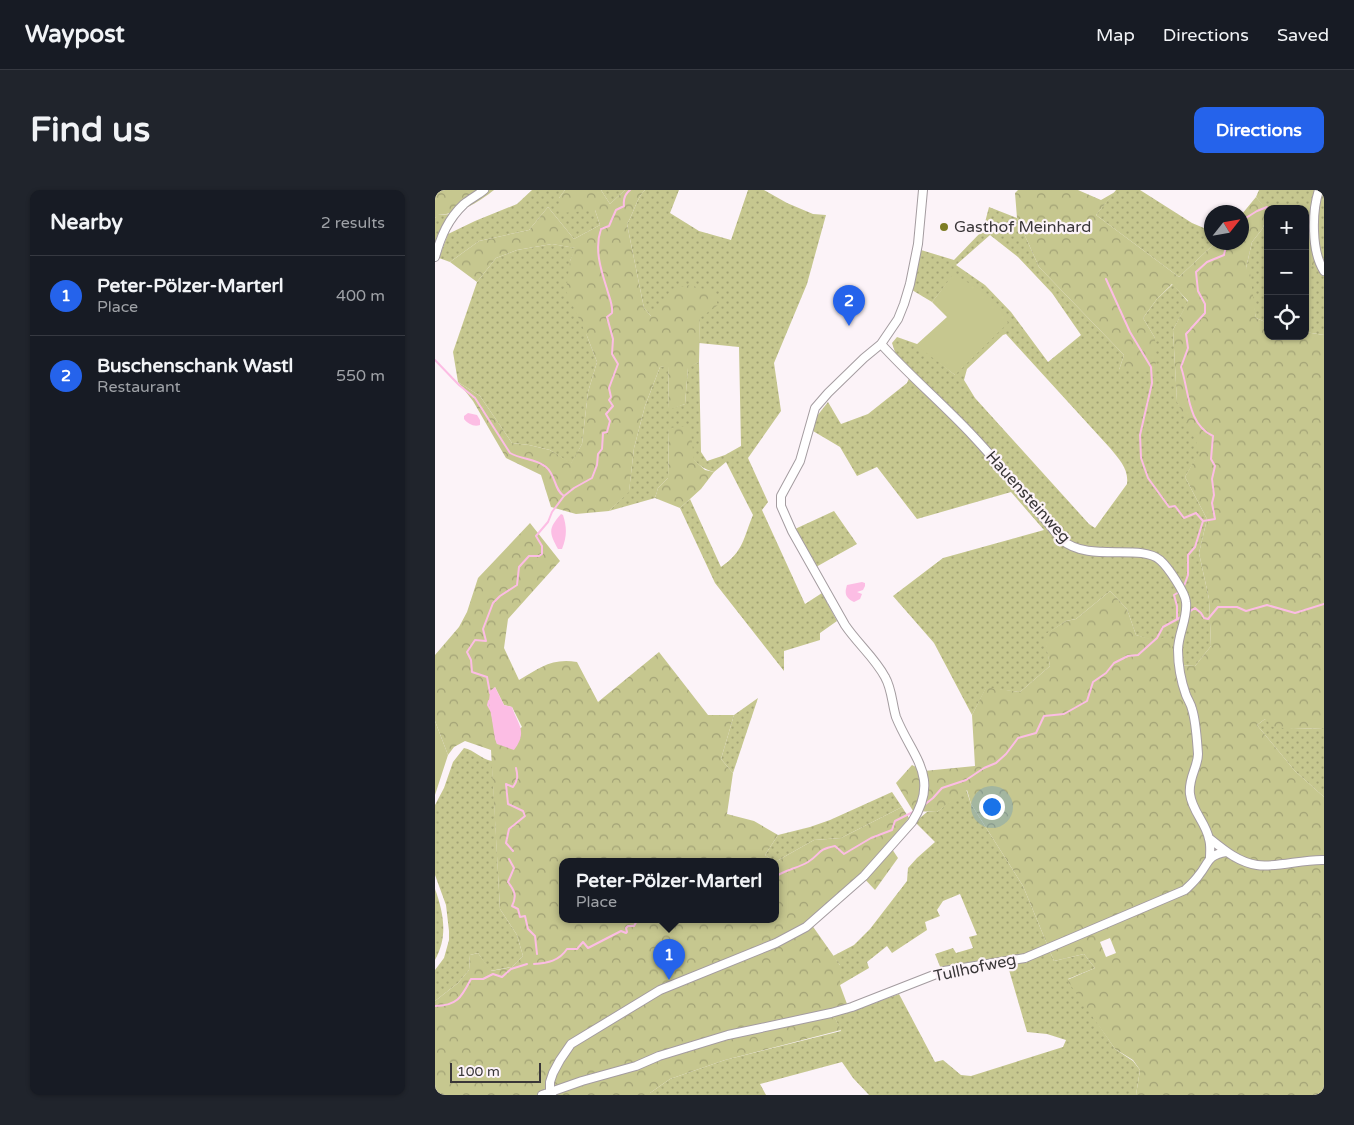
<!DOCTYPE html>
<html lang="en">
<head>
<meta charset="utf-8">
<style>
  body { margin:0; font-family:"Varela Round",sans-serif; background:#20242c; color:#f1f3f6 }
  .controls { position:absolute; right:15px; top:15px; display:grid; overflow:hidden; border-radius:10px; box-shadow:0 1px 4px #0004 }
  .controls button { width:45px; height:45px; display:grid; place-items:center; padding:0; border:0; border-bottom:1px solid #363941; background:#171b24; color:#f1f3f6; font:25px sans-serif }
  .compass { position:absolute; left:769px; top:15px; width:45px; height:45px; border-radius:50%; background:#171b24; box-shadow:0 1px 4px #0004; rotate:59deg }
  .scale { position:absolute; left:15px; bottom:12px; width:91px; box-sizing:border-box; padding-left:5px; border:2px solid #393638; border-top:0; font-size:14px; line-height:18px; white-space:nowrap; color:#393638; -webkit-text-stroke:4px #fcf3f8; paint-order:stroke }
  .you { position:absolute; left:556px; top:616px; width:18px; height:18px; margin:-12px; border:4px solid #fff; border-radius:50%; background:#1a73e8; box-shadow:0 0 0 8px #1a73e833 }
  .badge { display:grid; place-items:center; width:32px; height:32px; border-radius:50%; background:#2563eb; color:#fff; font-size:16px; font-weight:700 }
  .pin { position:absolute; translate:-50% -41px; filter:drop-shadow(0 1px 2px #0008) }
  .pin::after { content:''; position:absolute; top:26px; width:18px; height:15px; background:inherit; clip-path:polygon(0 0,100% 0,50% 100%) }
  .popup { position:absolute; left:124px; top:668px; width:220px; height:65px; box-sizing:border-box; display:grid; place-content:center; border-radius:10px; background:#171b24; filter:drop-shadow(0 1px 4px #0005); font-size:16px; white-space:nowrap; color:#9ea1a6 }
  .popup b { font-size:19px; color:#f1f3f6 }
  .popup::after { content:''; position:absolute; left:50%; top:100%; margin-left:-10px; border:10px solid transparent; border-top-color:#171b24 }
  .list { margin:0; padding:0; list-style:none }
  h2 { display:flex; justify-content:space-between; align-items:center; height:65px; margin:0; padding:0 20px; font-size:21px }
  h2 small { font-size:16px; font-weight:400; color:#9ea1a6 }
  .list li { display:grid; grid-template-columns:32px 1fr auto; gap:15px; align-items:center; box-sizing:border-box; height:80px; padding:0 20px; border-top:1px solid #363941 }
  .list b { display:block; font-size:19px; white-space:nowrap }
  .list p { margin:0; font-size:16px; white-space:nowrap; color:#9ea1a6 }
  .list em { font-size:16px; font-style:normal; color:#9ea1a6 }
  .icon { flex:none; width:28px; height:28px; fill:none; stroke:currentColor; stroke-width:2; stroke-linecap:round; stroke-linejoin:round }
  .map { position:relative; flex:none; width:889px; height:905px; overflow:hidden; border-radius:10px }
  header { display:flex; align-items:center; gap:30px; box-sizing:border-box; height:70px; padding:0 25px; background:#171b24; border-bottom:1px solid #363941 }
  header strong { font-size:24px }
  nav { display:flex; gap:28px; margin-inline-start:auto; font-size:18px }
  .intro { display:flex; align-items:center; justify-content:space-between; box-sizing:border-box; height:120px; padding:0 30px }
  h1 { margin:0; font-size:35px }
  .button { padding:12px 22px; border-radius:10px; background:#2563eb; color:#fff; font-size:18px; font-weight:700 }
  main { display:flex; gap:30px; padding:0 30px }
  aside { flex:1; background:#171b24; border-radius:10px; box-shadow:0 1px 4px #0004 }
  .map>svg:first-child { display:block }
</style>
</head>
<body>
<header>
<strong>Waypost</strong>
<nav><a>Map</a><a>Directions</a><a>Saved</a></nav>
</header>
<div class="intro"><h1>Find us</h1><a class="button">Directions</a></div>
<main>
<aside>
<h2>Nearby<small>2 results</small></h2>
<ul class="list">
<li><span class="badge">1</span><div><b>Peter-Pölzer-Marterl</b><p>Place</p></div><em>400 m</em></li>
<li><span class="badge">2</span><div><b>Buschenschank Wastl</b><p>Restaurant</p></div><em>550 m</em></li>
</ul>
</aside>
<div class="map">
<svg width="889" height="905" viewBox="0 0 889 905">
  <defs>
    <pattern id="grass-dots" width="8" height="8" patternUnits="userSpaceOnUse" patternTransform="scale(1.25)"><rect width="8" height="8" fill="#c6c78f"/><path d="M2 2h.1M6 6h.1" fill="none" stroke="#a2a276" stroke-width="1.8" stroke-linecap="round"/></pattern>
    <pattern id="forest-crowns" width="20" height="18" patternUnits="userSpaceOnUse" patternTransform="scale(1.25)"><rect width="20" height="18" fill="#c6c78f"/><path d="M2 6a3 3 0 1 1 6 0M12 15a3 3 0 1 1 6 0" fill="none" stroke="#a2a276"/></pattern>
  </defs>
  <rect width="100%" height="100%" fill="#fcf3f8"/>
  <path fill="url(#grass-dots)" fill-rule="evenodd" d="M 97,0 L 130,0 L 124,8 L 160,20 L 165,35 L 139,49 L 113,17 L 94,40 L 44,51 L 15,72 L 4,68 L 13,44 L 40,31 L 82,14 Z
    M 166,0 L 190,0 L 175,14 Z
    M 210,0 L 244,0 L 235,23 L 264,41 L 296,50 L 313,0 L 329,0 L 352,13 L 378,24 L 391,25 L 372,94 L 339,173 L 346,221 L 313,268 L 333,312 L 327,320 L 370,414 L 387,403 L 402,431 L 385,443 L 385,450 L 349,461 L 349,481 L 280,393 L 245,318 L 255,309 L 286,377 C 309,361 308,349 318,325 L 291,272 L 279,282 C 258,277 246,254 234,238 L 233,288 L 223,298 L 220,308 L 174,321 L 194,301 L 199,258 L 210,216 L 225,177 L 233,175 L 234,219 L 250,214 L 253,177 L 264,172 L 266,262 L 272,271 L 290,265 L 306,256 L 304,157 L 264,153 L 265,128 L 216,126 L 209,118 L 192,34 C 199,23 201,9 210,0 Z
    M 681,0 L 705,0 L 757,33 L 776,41 L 776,52 L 780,53 L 744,87 L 661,25 Z
    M 824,0 L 889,0 L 889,145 L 870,142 L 870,73 L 881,75 L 875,42 L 870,50 L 870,19 L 833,19 L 833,133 L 821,128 L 811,78 L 817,52 L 828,38 L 833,22 L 821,7 Z
    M 554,17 L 582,28 L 604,77 L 689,165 L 684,180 L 720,148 L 708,128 L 722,109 L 738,94 L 753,112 L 738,140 L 742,211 L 766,260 L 750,287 L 772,329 L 764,363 L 774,409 L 776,456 L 760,476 L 742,475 L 720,451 L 701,445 L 692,419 L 675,401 L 641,429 L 631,431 L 610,445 L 615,476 L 585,502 L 551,498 L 537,525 L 499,453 L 458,406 L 508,368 L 609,340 L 576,302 L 482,329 L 442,277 L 422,286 L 405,257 L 378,241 L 382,226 L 393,212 L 406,234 L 433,224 L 472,193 L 475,186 L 474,185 L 478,181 L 461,165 L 457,153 L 462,147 L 482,154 L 520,185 L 518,86 L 497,112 L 477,100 L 486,60 L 519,70 L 548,40 ZM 555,45 L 583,67 L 617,103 L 646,145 L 613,172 L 576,122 L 550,95 L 521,75 ZM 571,144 L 675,258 C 684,269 694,279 692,294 L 660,338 L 654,334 L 540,208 L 529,190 L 532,179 L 568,145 Z
    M 17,24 L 2,46 L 0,55 L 0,28 L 2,25 Z
    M 117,54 L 141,58 L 135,71 L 152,146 L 162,172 L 153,202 L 147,254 L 136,274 L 115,260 L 94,255 L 77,253 L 45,206 L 23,192 L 18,162 L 42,92 L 61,68 L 82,60 Z
    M 399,321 L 422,354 L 381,377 L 360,339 Z
    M 323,508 L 298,583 L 286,569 L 299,525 Z
    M 830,529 L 858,539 L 889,538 L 889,607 L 860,581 L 822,535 Z
    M 29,558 C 39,560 46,569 57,571 L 65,719 L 82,745 L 88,766 L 77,777 L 55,781 L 43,763 L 35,765 L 34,780 L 23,793 L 0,811 L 0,780 L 9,768 L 14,750 L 14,741 L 11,715 L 0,685 L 0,615 L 9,598 L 18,572 Z
    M 531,599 L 536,614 L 588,696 L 619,771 L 649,764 L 660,778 L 633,789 L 680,859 L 698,871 L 705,880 L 701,905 L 434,905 L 418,888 L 407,872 L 325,894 L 331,905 L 215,905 L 215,903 L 235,889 L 290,870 L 406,841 L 396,820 L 412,814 L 416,821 L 464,804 L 500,872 L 508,870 L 526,885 L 536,886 L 628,857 L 631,850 L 612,844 L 592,842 L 572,773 L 508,784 L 500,764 L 518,758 L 521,763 L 538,758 L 534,747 L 542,745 L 525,704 L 508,711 L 502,720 L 505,726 L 490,732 L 492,740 L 457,763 L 452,756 L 432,772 L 434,778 L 405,795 L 405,775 L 398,766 L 419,755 L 435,739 L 472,691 L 473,678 L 482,668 L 500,652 L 480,632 L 492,622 L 502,622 Z
    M 457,602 L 467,617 L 406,648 L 379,650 L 340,672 L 330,665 L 343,645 L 375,637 L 395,630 Z
    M 0,699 C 9,724 13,747 0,770 Z"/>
  <path fill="url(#forest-crowns)" fill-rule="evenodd" d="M 0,0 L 59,0 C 41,14 26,23 3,25 L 0,28 Z
    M 130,0 L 166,0 L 175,14 L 190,0 L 210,0 C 201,9 199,23 192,34 L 209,118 L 216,126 L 237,99 L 255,95 L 278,102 L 283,115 L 265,128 L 264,172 L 253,178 L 250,214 L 234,220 L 233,176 L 225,177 L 210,216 L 199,258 L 194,302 L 174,321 L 141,324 L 116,317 L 106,285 L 71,268 L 38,211 L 23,192 L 45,206 L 77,253 L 94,255 L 115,260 L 136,273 L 147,254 L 153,202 L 162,172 L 152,146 L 131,101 L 135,71 L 140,58 L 117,54 L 82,60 L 61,68 L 42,92 L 15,72 L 44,51 L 94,40 L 113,17 L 139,49 L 165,35 L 160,20 L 127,23 L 124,8 Z
    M 583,0 L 643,0 L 666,10 L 680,2 L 661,25 L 744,87 L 780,53 L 806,52 L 807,24 L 821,7 L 833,21 L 828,38 L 817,52 L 811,78 L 815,83 L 821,128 L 833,133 L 833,146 L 870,146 L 870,142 L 889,145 L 889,538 L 858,539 L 838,537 L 830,529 L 822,535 L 860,581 L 889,607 L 889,905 L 701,905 L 705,880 L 698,870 L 680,859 L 632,790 L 660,778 L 649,764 L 619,771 L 588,696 L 536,614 L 532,600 L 502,622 L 478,621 L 461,593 L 477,575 L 489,581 L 540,576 L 537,525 L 551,497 L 585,502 L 615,476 L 609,445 L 631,431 L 641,429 L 675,401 L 692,419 L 701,445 L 720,450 L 734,446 L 742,475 L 760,476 L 776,456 L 774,409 L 764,363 L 772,329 L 750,287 L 765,260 L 742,212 L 738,140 L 753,111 L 737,94 L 722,109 L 708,128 L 720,148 L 721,182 L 684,180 L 689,165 L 604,77 L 582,28 L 580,3 ZM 675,748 L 681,763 L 671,767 L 665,752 Z
    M 876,41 L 881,76 L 870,73 L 870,50 Z
    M 255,236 L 259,270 L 270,280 L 279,282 L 266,299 L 245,318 L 220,308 L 223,298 L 233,288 L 234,238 Z
    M 95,333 L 125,371 L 73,429 L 69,458 L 84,490 C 105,478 116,468 142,472 L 163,512 L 224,462 L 273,525 L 299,525 L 286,569 L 298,583 L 292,624 L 319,631 L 343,645 L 330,665 L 339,671 L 128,671 L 128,729 L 340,729 L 340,672 L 379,650 L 406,648 L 467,617 L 474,628 L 453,653 L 463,668 L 440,700 L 425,684 L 397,712 L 374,731 L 405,775 L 405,795 L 412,814 L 396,820 L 406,840 L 290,870 L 235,889 L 215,903 L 215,905 L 0,905 L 0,811 L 23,793 L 34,780 L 35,765 L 43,763 L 56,781 L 77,777 L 88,766 L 82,745 L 65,719 L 56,560 L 30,551 L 19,557 L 13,565 L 0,531 L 0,465 L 24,437 L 32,422 L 43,388 ZM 60,497 L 69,515 L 77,517 L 87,537 L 62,554 L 54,511 Z"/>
  <path fill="#c6c78f" d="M 518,85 L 538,95 L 560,111 L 573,133 L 520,185 L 481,155 L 512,127 L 497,112 Z
    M 0,531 L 13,565 L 0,605 Z"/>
  <path fill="#fcbde4" d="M 33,223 L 42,225 L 45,230 L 45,235 C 39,237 33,234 29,229 L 29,226 Z
    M 126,324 L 128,325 C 132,337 132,347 127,359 L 123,359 C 114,342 113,339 126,324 Z
    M 427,392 L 430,393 L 430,396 L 428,400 L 422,402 L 427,404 L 425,409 L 419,412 C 411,408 409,404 412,395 Z
    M 60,497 L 69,515 L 77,517 C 83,535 93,541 79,560 L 62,554 L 60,549 L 54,511 L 55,501 Z"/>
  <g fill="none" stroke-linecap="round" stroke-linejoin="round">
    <path stroke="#fcbde4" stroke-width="2" d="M 806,31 L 822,21 L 832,17
      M 671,89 L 695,142 L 716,177 L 717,193 L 705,245 L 706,268 L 713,288 L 734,317 L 740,316 L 749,328 L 761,323 L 768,331
      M 0,170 L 24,195 L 40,208 L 75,263 C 87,270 100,268 111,277 C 121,285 119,300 129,306
      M 749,396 L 753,385 L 753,365 L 760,357 L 768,331 L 780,329 L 777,313 L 779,305 L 777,289 L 780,276 L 776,269 L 778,246 C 752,234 754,200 746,177 L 753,158 L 751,144 L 770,123 L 770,114 L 763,101 L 761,82 L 772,72 L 789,65 L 792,52
      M 754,422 L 760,418 L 766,423 L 769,428 L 773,429 L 783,417 L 802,417 L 811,421 L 832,415 L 860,423 L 889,414
      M 742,429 L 742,416 L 739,405 L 744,402
      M 55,503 L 52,487 L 37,482 L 36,470 L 32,462 L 40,450 L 51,451 L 48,439 L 58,413 L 65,406 L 82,395 L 84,377 L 94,366 L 104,366 L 107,364 L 107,356 L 101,346 L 113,332 L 117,322 L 129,306 L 139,298 L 157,288 L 162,275 L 163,264 L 167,259 L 168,243 L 172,242 L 175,231 L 171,224 L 178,216 L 174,210 L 176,207 L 174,198 L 183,174 L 177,164 L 178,149 L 172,127 L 177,123 C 178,114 174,107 172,99 C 166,80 159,59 166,39 L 174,36 L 181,20 L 189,16 C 188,9 190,4 195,0
      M 54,511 L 53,515 L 58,524
      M 488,616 L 498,608 L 507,598 L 531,590 L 549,578 L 561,573 L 571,564 L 583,548 L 601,543 L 609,526 L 629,524 L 652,511 L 658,492 L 671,483 L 679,473 L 693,466 L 703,465 L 722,448 L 728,437 L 748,426
      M 78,661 L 71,653 L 74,639 L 90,626 L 88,621 L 73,614 L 71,594 L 78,597 C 83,590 83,586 81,578
      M 74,669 L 79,678 L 73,692 C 80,701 82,706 77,716 L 83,719 L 85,727 L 90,726 L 93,739 L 100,746 L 102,764
      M 340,687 C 350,680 363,678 373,672 C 387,663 381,660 400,656 L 409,664 L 436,648 L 457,640 L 460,631 L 480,621
      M 99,774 C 113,773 124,771 132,759 L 142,759 L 148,752 L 153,758 L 186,741 L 191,743 L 192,742 L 191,738 L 193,736 L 199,736 L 203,729
      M 0,816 C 23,816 27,806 36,789 L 48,789 L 58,784 L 67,787 L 76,779 L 92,774"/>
    <defs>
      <path id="minor" d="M 884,0 C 877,21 876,61 889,81
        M 0,67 C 6,46 13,29 29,14 C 35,9 43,5 49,0
        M 446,154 C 475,186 508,214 538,246 C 569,279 598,315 627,350 C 654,373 705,353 725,370 C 733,377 750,402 751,412 C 753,428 743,444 743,460 C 743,475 746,491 751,505 C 753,510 756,514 757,519 C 761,531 762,551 763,564 C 763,577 753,588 755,604 C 757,621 771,633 774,649 C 776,655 775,662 775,668
        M 774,648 C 789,660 803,672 822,675 C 841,678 868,669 889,670
        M 107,905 L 147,891 L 201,876 L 224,866 L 293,845 L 396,823 L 417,817 L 509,781 L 590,768 L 750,700 C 754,696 760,691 764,685 C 774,673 772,665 791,662
        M 117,905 L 115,902 L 115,892 L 118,883 L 125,870 L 136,854 L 225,800 L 341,753 L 371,737 L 429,686 L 477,632 C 506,587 477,567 461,527 C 457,514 457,499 450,487 C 440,468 422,453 410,435 L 357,341 L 346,316 L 346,306 L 365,271 L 380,218 L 393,203 L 429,168 L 446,154 L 463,129 L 469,114 L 475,94 L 483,54 L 488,0"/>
    </defs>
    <use href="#minor" stroke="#a49ca0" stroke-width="10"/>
    <use href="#minor" stroke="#fff" stroke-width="8"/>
  </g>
  <circle fill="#7d7c24" stroke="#fcf3f8" stroke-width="2" cx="509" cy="37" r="5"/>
  <g text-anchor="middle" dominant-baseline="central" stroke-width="4.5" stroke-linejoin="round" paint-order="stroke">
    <g font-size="16" fill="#393638" stroke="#fcf3f8" text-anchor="start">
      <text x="519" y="37">Gasthof Meinhard</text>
    </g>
    <g font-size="16" fill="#393638" stroke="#fcf3f8">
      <text transform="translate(593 307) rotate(48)">Hauensteinweg</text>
      <text transform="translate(540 778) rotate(-12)">Tullhofweg</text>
    </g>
  </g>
</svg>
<div class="controls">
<button>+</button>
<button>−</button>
<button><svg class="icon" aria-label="locate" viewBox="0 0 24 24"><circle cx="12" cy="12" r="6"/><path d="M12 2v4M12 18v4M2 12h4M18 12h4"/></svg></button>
</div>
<svg class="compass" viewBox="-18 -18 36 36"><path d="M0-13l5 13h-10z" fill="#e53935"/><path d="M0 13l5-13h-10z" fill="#9ea1a6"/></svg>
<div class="scale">100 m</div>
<div class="you"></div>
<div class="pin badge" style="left:234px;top:790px">1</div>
<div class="popup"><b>Peter-Pölzer-Marterl</b>Place</div>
<div class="pin badge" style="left:414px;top:136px">2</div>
</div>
</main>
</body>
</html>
